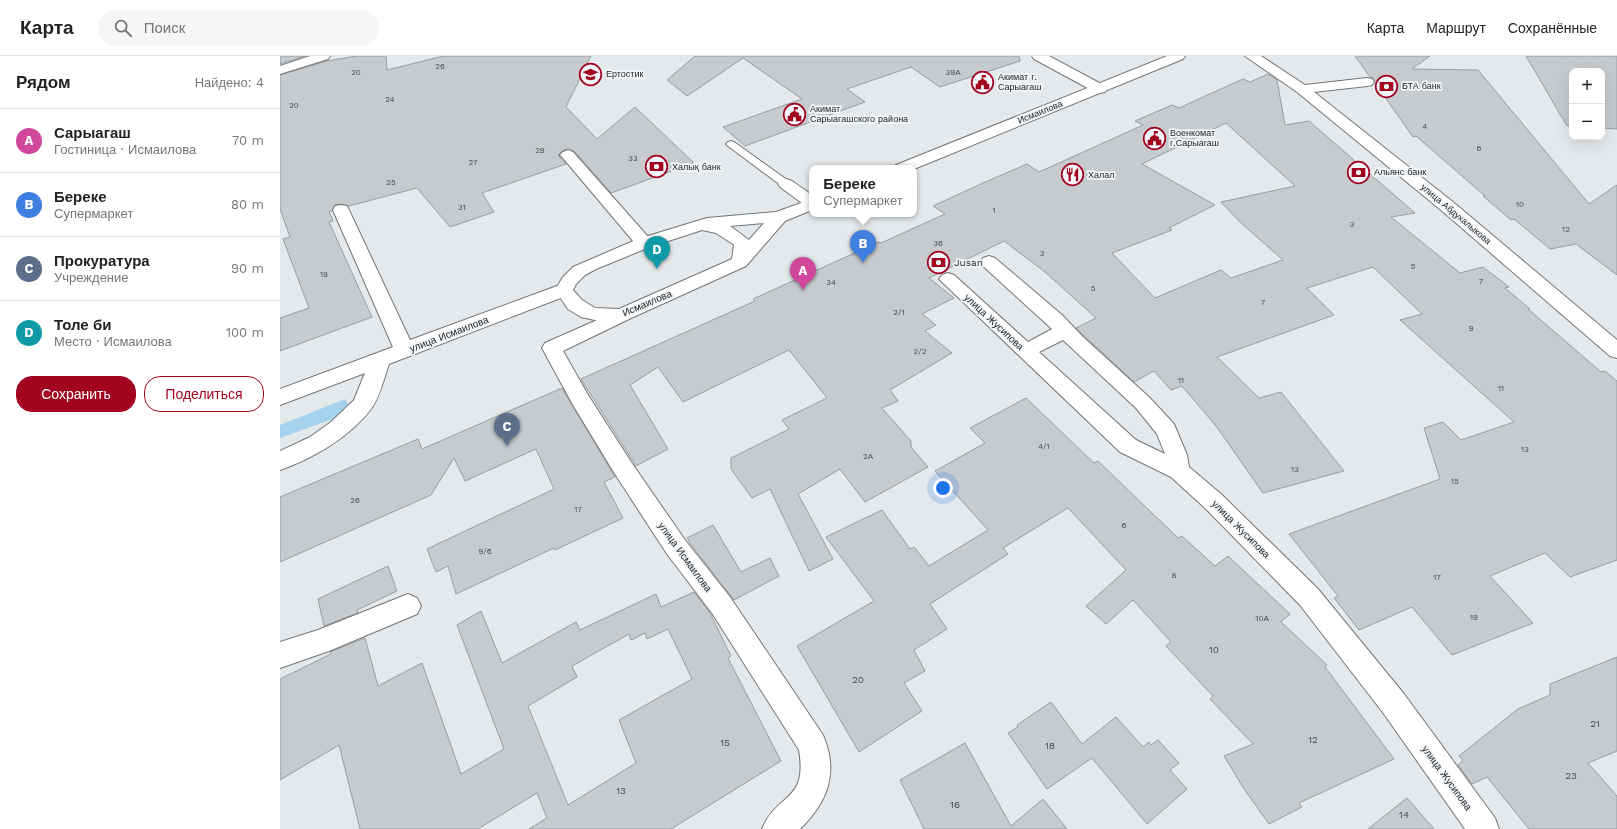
<!DOCTYPE html>
<html lang="ru">
<head>
<meta charset="utf-8">
<style>
  body { margin:0; font-family:"Work Sans",sans-serif; background:#f6f6f6; color:#222 }
  .controls { position:absolute; right:12px; top:12px; display:grid; overflow:hidden; border-radius:8px; box-shadow:0 4px 16px #0002 }
  .controls button { width:36px; height:36px; display:grid; place-items:center; padding:0; border:0; border-bottom:1px solid #e0e0e0; background:#fff; color:#222; font:20px sans-serif }
  .you { position:absolute; left:663px; top:432px; width:14px; height:14px; margin:-10px; border:3px solid #fff; border-radius:50%; background:#1a73e8; box-shadow:0 0 0 6px #1a73e833 }
  .badge { display:grid; place-items:center; width:26px; height:26px; border-radius:50%; background:#a2041f; color:#fff; font-size:13px; font-weight:700 }
  .pin { position:absolute; translate:-50% -33px; filter:drop-shadow(0 1px 2px #0008) }
  .pin::after { content:''; position:absolute; top:21px; width:14px; height:12px; background:inherit; clip-path:polygon(0 0,100% 0,50% 100%) }
  .popup { position:absolute; left:529px; top:109px; width:108px; height:52px; box-sizing:border-box; display:grid; place-content:center; border-radius:8px; background:#fff; filter:drop-shadow(0 1px 3px #0005); font-size:13px; white-space:nowrap; color:#767676 }
  .popup b { font-size:15px; color:#222 }
  .popup::after { content:''; position:absolute; left:50%; top:100%; margin-left:-8px; border:8px solid transparent; border-top-color:#fff }
  .list { margin:0; padding:0; list-style:none }
  h2 { display:flex; justify-content:space-between; align-items:center; height:52px; margin:0; padding:0 16px; font-size:17px }
  h2 small { font-size:13px; font-weight:400; color:#767676 }
  .list li { display:grid; grid-template-columns:26px 1fr auto; gap:12px; align-items:center; box-sizing:border-box; height:64px; padding:0 16px; border-top:1px solid #e0e0e0 }
  .list b { display:block; font-size:15px; white-space:nowrap }
  .list p { margin:0; font-size:13px; white-space:nowrap; color:#767676 }
  .list em { font-size:13px; font-style:normal; color:#767676 }
  .actions { display:flex; gap:8px; padding:12px 16px }
  .actions a { flex:1; padding:9px 0; border:1px solid #a2041f; border-radius:16px; text-align:center; font-size:14px; color:#a2041f }
  .actions .main { background:#a2041f; color:#fff }
  .icon { flex:none; width:22px; height:22px; fill:none; stroke:currentColor; stroke-width:2; stroke-linecap:round; stroke-linejoin:round }
  .map { position:relative; flex:none; width:1337px; height:773px; overflow:hidden }
  header { display:flex; align-items:center; gap:24px; box-sizing:border-box; height:56px; padding:0 20px; background:#fff; border-bottom:1px solid #e0e0e0 }
  header strong { font-size:19px }
  nav { display:flex; gap:22px; margin-inline-start:auto; font-size:14px }
  .search { width:280px; height:36px; background:#f6f6f6; display:flex; align-items:center; gap:10px; box-sizing:border-box; padding:0 14px; border-radius:16px; color:#767676; font-size:15px }
  main { display:flex }
  aside { flex:1; background:#fff }
  .map>svg:first-child { display:block }
</style>
</head>
<body>
<header>
<strong>Карта</strong>
<div class="search"><svg class="icon" aria-label="search" viewBox="0 0 24 24"><circle cx="10" cy="10" r="6"/><path d="M15 15l6 6"/></svg>Поиск</div>
<nav><a>Карта</a><a>Маршрут</a><a>Сохранённые</a></nav>
</header>
<main>
<aside>
<h2>Рядом<small>Найдено: 4</small></h2>
<ul class="list">
<li><span class="badge" style="background:#d1479c">A</span><div><b>Сарыагаш</b><p>Гостиница · Исмаилова</p></div><em>70 m</em></li>
<li><span class="badge" style="background:#3f7fe0">B</span><div><b>Береке</b><p>Супермаркет</p></div><em>80 m</em></li>
<li><span class="badge" style="background:#5c6f8a">C</span><div><b>Прокуратура</b><p>Учреждение</p></div><em>90 m</em></li>
<li><span class="badge" style="background:#0f9aa8">D</span><div><b>Толе би</b><p>Место · Исмаилова</p></div><em>100 m</em></li>
</ul>
<div class="actions"><a class="main">Сохранить</a><a>Поделиться</a></div>
</aside>
<div class="map">
<svg width="1337" height="773" viewBox="0 0 1337 773">
  <rect width="100%" height="100%" fill="#e5e9eb"/>
  <path fill="#a5d3ee" d="M 65,343 L 69,350 L 64,359 L 0,382 L 0,369 Z"/>
  <path fill="#c7cbcd" stroke="#999d9f" fill-rule="evenodd" d="M 0,0 L 25,0 L 0,8 Z
    M 76,0 L 106,0 L 107,14 L 163,0 L 311,0 L 286,51 L 317,83 L 355,51 L 414,107 L 331,137 L 294,95 L 287,93 L 282,95 L 278,99 L 286,108 L 202,137 L 214,156 L 170,171 L 137,132 L 69,150 L 61,148 L 55,149 L 52,155 L 49,155 L 53,165 L 49,166 L 92,261 L 0,295 L 0,262 L 29,252 L 3,183 L 10,181 L 0,153 L 0,19 L 47,5 Z
    M 415,0 L 739,0 L 740,5 L 660,31 L 631,11 L 567,33 L 585,46 L 465,90 L 443,71 L 522,43 L 463,2 L 407,40 L 387,24 Z
    M 1075,0 L 1150,0 L 1132,13 L 1198,14 L 1309,148 L 1337,129 L 1337,219 L 1296,188 L 1270,193 L 1234,163 L 1231,164 L 1203,140 L 1205,140 L 1136,80 L 1133,81 L 1095,27 L 1093,22 L 1090,21 Z
    M 1246,0 L 1337,0 L 1337,73 L 1322,72 L 1322,15 L 1292,15 L 1292,70 L 1287,70 Z
    M 988,18 L 997,24 L 1005,69 L 1029,65 L 1135,157 L 1111,161 L 1180,217 L 1203,211 L 1229,231 L 1225,232 L 1250,253 L 1248,253 L 1321,316 L 1325,315 L 1337,325 L 1337,504 L 1290,521 L 1265,497 L 1210,520 L 1253,567 L 1172,599 L 1132,551 L 1079,574 L 1054,542 L 1058,540 L 1009,478 L 1160,423 L 1144,372 L 1163,366 L 1181,384 L 1234,366 L 1120,264 L 1142,258 L 1093,211 L 1027,232 L 1054,259 L 937,301 L 979,342 L 1001,336 L 1064,415 L 983,437 L 936,370 L 902,330 L 891,334 L 874,315 L 854,326 L 796,272 L 816,262 L 765,216 L 724,185 L 649,222 L 674,242 L 642,258 L 656,269 L 645,275 L 672,297 L 610,334 L 618,345 L 602,352 L 631,385 L 631,391 L 648,411 L 585,446 L 560,413 L 518,438 L 553,503 L 529,515 L 490,433 L 472,442 L 451,413 L 451,402 L 509,373 L 502,364 L 547,342 L 509,294 L 403,346 L 378,311 L 350,329 L 388,393 L 356,410 L 301,323 L 475,245 L 473,243 L 599,186 L 601,187 L 665,158 L 653,150 L 703,127 L 747,108 L 759,116 L 863,69 L 855,65 L 892,49 L 899,52 L 963,23 L 970,26 ZM 946,67 L 1015,130 L 941,146 L 961,167 L 1003,204 L 951,222 L 941,214 L 875,242 L 832,197 L 892,174 L 889,172 L 935,149 L 862,108 Z
    M 282,332 L 335,421 L 324,426 L 343,462 L 275,494 L 274,492 L 176,538 L 168,510 L 156,516 L 147,493 L 274,433 L 256,393 L 185,425 L 174,402 L 151,439 L 0,506 L 0,441 L 138,383 L 142,393 Z
    M 746,342 L 814,407 L 818,405 L 898,482 L 902,480 L 935,510 L 948,500 L 1010,558 L 1001,566 L 1047,609 L 1045,611 L 1114,703 L 1019,747 L 1022,751 L 989,768 L 964,733 L 944,700 L 973,688 L 930,643 L 933,640 L 886,590 L 891,586 L 853,544 L 826,568 L 806,550 L 846,514 L 788,452 L 723,492 L 728,498 L 650,548 L 667,573 L 634,594 L 645,615 L 624,627 L 642,655 L 579,696 L 517,590 L 594,545 L 546,481 L 602,454 L 630,493 L 634,491 L 649,510 L 708,474 L 655,415 L 705,387 L 690,372 Z
    M 433,469 L 461,516 L 490,502 L 499,520 L 454,544 L 412,490 L 407,482 Z
    M 108,510 L 117,535 L 77,554 L 78,557 L 44,570 L 38,543 Z
    M 414,536 L 430,557 L 451,600 L 448,602 L 501,705 L 391,773 L 249,773 L 267,762 L 257,737 L 198,773 L 80,773 L 59,689 L 0,724 L 0,623 L 51,598 L 50,596 L 85,582 L 98,630 L 142,607 L 181,718 L 224,693 L 177,569 L 201,555 L 222,607 L 296,566 L 300,574 L 376,538 L 381,551 ZM 388,573 L 412,623 L 339,664 L 356,707 L 288,749 L 248,650 L 297,621 L 292,610 L 349,578 L 351,584 L 365,577 L 367,583 Z
    M 1337,601 L 1337,695 L 1308,707 L 1337,740 L 1337,773 L 1249,773 L 1207,721 L 1192,728 L 1178,709 L 1183,704 L 1179,700 L 1238,653 L 1270,639 L 1270,628 Z
    M 771,646 L 802,688 L 836,661 L 863,691 L 869,686 L 871,689 L 878,684 L 899,707 L 890,714 L 907,733 L 867,768 L 812,702 L 767,733 L 728,677 L 738,671 L 737,669 Z
    M 685,687 L 731,770 L 763,743 L 787,773 L 644,773 L 620,724 Z
    M 1127,742 L 1154,773 L 1088,773 Z"/>
  <g fill="none" stroke-linecap="round" stroke-linejoin="round">
    <defs>
      <path id="lane" d="M 451,85 L 454,86 L 510,126 L 511,128 L 510,130 L 502,130 L 448,90 L 446,88 L 448,86 Z"/>
      <path id="street" d="M 30,0 L 50,0 L 48,3 L 0,18 L 0,10 Z
        M 752,0 L 769,0 L 825,30 L 827,33 L 825,36 L 820,37 L 815,36 L 754,3 Z
        M 965,0 L 981,0 L 1025,29 L 1087,22 L 1092,23 L 1094,26 L 1092,29 L 1087,30 L 1034,36 L 1173,146 L 1337,284 L 1337,302 L 1330,300 L 1161,154 L 1017,36 Z
        M 288,94 L 293,96 L 370,183 L 373,187 L 370,191 L 364,192 L 358,191 L 283,102 L 280,99 L 283,96 Z
        M 506,123 L 512,125 L 532,139 L 532,152 L 526,150 L 500,131 L 498,128 L 500,125 Z
        M 61,149 L 67,150 L 69,154 L 130,284 L 277,230 L 284,228 L 291,230 L 293,234 L 291,238 L 109,308 C 104,322 100,341 91,353 C 70,381 32,403 0,414 L 0,395 L 30,381 L 51,366 L 74,344 L 85,317 L 0,349 L 0,333 L 113,291 L 53,154 L 55,150 Z
        M 709,200 L 715,202 L 782,259 L 804,282 L 870,342 L 894,368 L 907,399 L 909,411 L 941,438 L 1038,533 L 1124,638 L 1215,762 L 1219,773 L 1185,773 L 1104,658 L 1020,549 L 925,452 L 891,421 L 840,396 L 659,223 L 662,219 L 668,217 L 674,219 L 748,286 L 772,273 L 703,210 L 700,206 L 703,202 ZM 783,284 L 856,352 L 877,378 L 885,398 L 856,384 L 759,296 Z
        M 342,253 L 349,255 L 352,259 L 349,263 L 283,295 L 308,339 L 351,406 L 405,484 L 450,541 L 543,679 C 559,716 548,746 520,773 L 482,773 C 497,736 528,747 519,694 L 432,557 L 387,498 L 335,418 L 293,349 L 262,292 L 265,287 Z
        M 128,538 L 137,542 L 141,550 L 137,558 L 49,595 L 0,612 L 0,586 L 38,574 Z"/>
      <path id="secondary" d="M 887,0 L 905,0 L 903,3 L 634,113 L 614,112 L 616,109 Z
        M 532,143 L 532,154 L 505,165 L 466,210 L 349,263 L 324,266 L 301,261 L 288,253 L 275,234 L 283,221 L 293,211 L 358,183 L 427,162 L 496,156 ZM 484,167 L 469,184 L 450,170 ZM 422,174 L 436,177 L 453,188 L 454,189 L 452,203 L 339,253 L 315,252 L 302,244 L 293,234 L 296,228 L 305,219 L 316,213 L 370,191 Z"/>
    </defs>
    <use href="#lane" stroke="#727577" stroke-width="2"/>
    <use href="#street" stroke="#727577" stroke-width="2"/>
    <use href="#secondary" stroke="#727577" stroke-width="2"/>
    <use href="#lane" fill="#fff" fill-rule="evenodd"/>
    <use href="#street" fill="#fff" fill-rule="evenodd"/>
    <use href="#secondary" fill="#fff" fill-rule="evenodd"/>
  </g>
  <defs>
    <symbol id="school-ring" viewBox="-11 -11 22 22"><circle r="9.5" fill="#f2f6f9" stroke="#a2041f" stroke-width="1.5"/><path d="M0-5L7-2L0 1L-7-2ZM-4 1L0 2.5L4 1V4Q0 6-4 4Z" fill="#a2041f"/></symbol>
    <symbol id="civic-ring" viewBox="-11 -11 22 22"><circle r="9.5" fill="#f2f6f9" stroke="#a2041f" stroke-width="1.5"/><path d="M-.6-6.5H3V-4.5H.6V-3L4-1V1h2V6H-6V1h2V-1L-.6-3ZM-1.2 2.5V6h2.4V2.5Z" fill="#a2041f"/></symbol>
    <symbol id="bank-ring" viewBox="-11 -11 22 22"><circle r="9.5" fill="#f2f6f9" stroke="#a2041f" stroke-width="1.5"/><path d="M-6-4H6V4H-6ZM0-2.3a2.3 2.3 0 1 0 0 4.6a2.3 2.3 0 1 0 0-4.6Z" fill="#a2041f"/></symbol>
    <symbol id="restaurant-ring" viewBox="-11 -11 22 22"><circle r="9.5" fill="#f2f6f9" stroke="#a2041f" stroke-width="1.5"/><path d="M-5-6h1v4h1v-4h1v4h1v-4h1v5L-1.5 .5V6h-2V.5L-5-1ZM5-6V6H3V1.5H1.5Q1.5-4 5-6Z" fill="#a2041f"/></symbol>
  </defs>
  <g fill-rule="evenodd">
    <use href="#school-ring" x="298" y="6" width="25" height="25"/>
    <use href="#civic-ring" x="690" y="14" width="25" height="25"/>
    <use href="#bank-ring" x="1094" y="18" width="25" height="25"/>
    <use href="#civic-ring" x="502" y="46" width="25" height="25"/>
    <use href="#civic-ring" x="862" y="70" width="25" height="25"/>
    <use href="#bank-ring" x="364" y="98" width="25" height="25"/>
    <use href="#bank-ring" x="1066" y="104" width="25" height="25"/>
    <use href="#restaurant-ring" x="780" y="106" width="25" height="25"/>
    <use href="#bank-ring" x="646" y="194" width="25" height="25"/>
  </g>
  <g text-anchor="middle" dominant-baseline="central" stroke-width="3.5" stroke-linejoin="round" paint-order="stroke">
    <g font-size="8" fill="#47484a">
      <text x="160" y="10">26</text>
      <text x="76" y="16">20</text>
      <text x="673" y="16">39А</text>
      <text x="110" y="43">24</text>
      <text x="14" y="49">20</text>
      <text x="1145" y="70">4</text>
      <text x="1199" y="92">6</text>
      <text x="260" y="94">29</text>
      <text x="353" y="102">33</text>
      <text x="193" y="106">27</text>
      <text x="111" y="126">25</text>
      <text x="1240" y="148">10</text>
      <text x="182" y="151">31</text>
      <text x="714" y="154">1</text>
      <text x="1072" y="168">3</text>
      <text x="1286" y="173">12</text>
      <text x="658" y="187">36</text>
      <text x="762" y="197">3</text>
      <text x="1133" y="210">5</text>
      <text x="44" y="218">19</text>
      <text x="1201" y="225">7</text>
      <text x="551" y="226">34</text>
      <text x="813" y="232">5</text>
      <text x="983" y="246">7</text>
      <text x="619" y="256">2/1</text>
      <text x="1191" y="272">9</text>
      <text x="640" y="295">2/2</text>
      <text x="901" y="324">11</text>
      <text x="1221" y="332">11</text>
      <text x="764" y="390">4/1</text>
      <text x="1245" y="393">13</text>
      <text x="588" y="400">2А</text>
      <text x="1015" y="413">13</text>
      <text x="1175" y="425">15</text>
      <text x="75" y="444">26</text>
      <text x="298" y="453">17</text>
      <text x="844" y="469">6</text>
      <text x="205" y="495">9/6</text>
      <text x="894" y="519">8</text>
      <text x="1157" y="521">17</text>
      <text x="1194" y="561">19</text>
      <text x="982" y="562">10А</text>
    </g>
    <g font-size="9" fill="#1c1d1e" stroke="#f2f6f9" text-anchor="start">
      <text x="326" y="18">Ертостик</text>
      <text x="718" y="21">Акимат г.<tspan x="718" dy="10">Сарыагаш</tspan></text>
      <text x="1122" y="30">БТА банк</text>
      <text x="530" y="53">Акимат<tspan x="530" dy="10">Сарыагашского района</tspan></text>
      <text x="890" y="77">Военкомат<tspan x="890" dy="10">г.Сарыагаш</tspan></text>
      <text x="392" y="111">Халық банк</text>
      <text x="1094" y="116">Альянс банк</text>
      <text x="808" y="119">Халал</text>
    </g>
    <g font-size="9" fill="#1c1d1e" stroke="#f2f6f9">
      <text transform="translate(760 56) rotate(-22)">Исмаилова</text>
      <text transform="translate(1176 158) rotate(40)">улица Абдухалыкова</text>
    </g>
    <g font-size="10" fill="#1c1d1e" stroke="#f2f6f9" text-anchor="start">
      <text x="674" y="206">Jusan</text>
    </g>
    <g font-size="10" fill="#1c1d1e" stroke="#f2f6f9">
      <text transform="translate(367 247) rotate(-23)">Исмаилова</text>
      <text transform="translate(714 266) rotate(43)">улица Жусипова</text>
      <text transform="translate(169 278) rotate(-21)">улица Исмаилова</text>
      <text transform="translate(961 473) rotate(45)">улица Жусипова</text>
      <text transform="translate(405 501) rotate(54)">улица Исмаилова</text>
      <text transform="translate(1167 722) rotate(54)">улица Жусипова</text>
    </g>
    <g font-size="10" fill="#47484a">
      <text x="934" y="593">10</text>
      <text x="578" y="623">20</text>
      <text x="1315" y="667">21</text>
      <text x="1033" y="683">12</text>
      <text x="445" y="686">15</text>
      <text x="770" y="689">18</text>
      <text x="1291" y="719">23</text>
      <text x="341" y="734">13</text>
      <text x="675" y="748">16</text>
      <text x="1124" y="758">14</text>
    </g>
  </g>
</svg>
<div class="controls">
<button>+</button>
<button>−</button>
</div>
<div class="you"></div>
<div class="pin badge" style="left:523px;top:234px;background:#d1479c">A</div>
<div class="pin badge" style="left:583px;top:207px;background:#3f7fe0">B</div>
<div class="popup"><b>Береке</b>Супермаркет</div>
<div class="pin badge" style="left:227px;top:390px;background:#5c6f8a">C</div>
<div class="pin badge" style="left:377px;top:213px;background:#0f9aa8">D</div>
</div>
</main>
</body>
</html>
